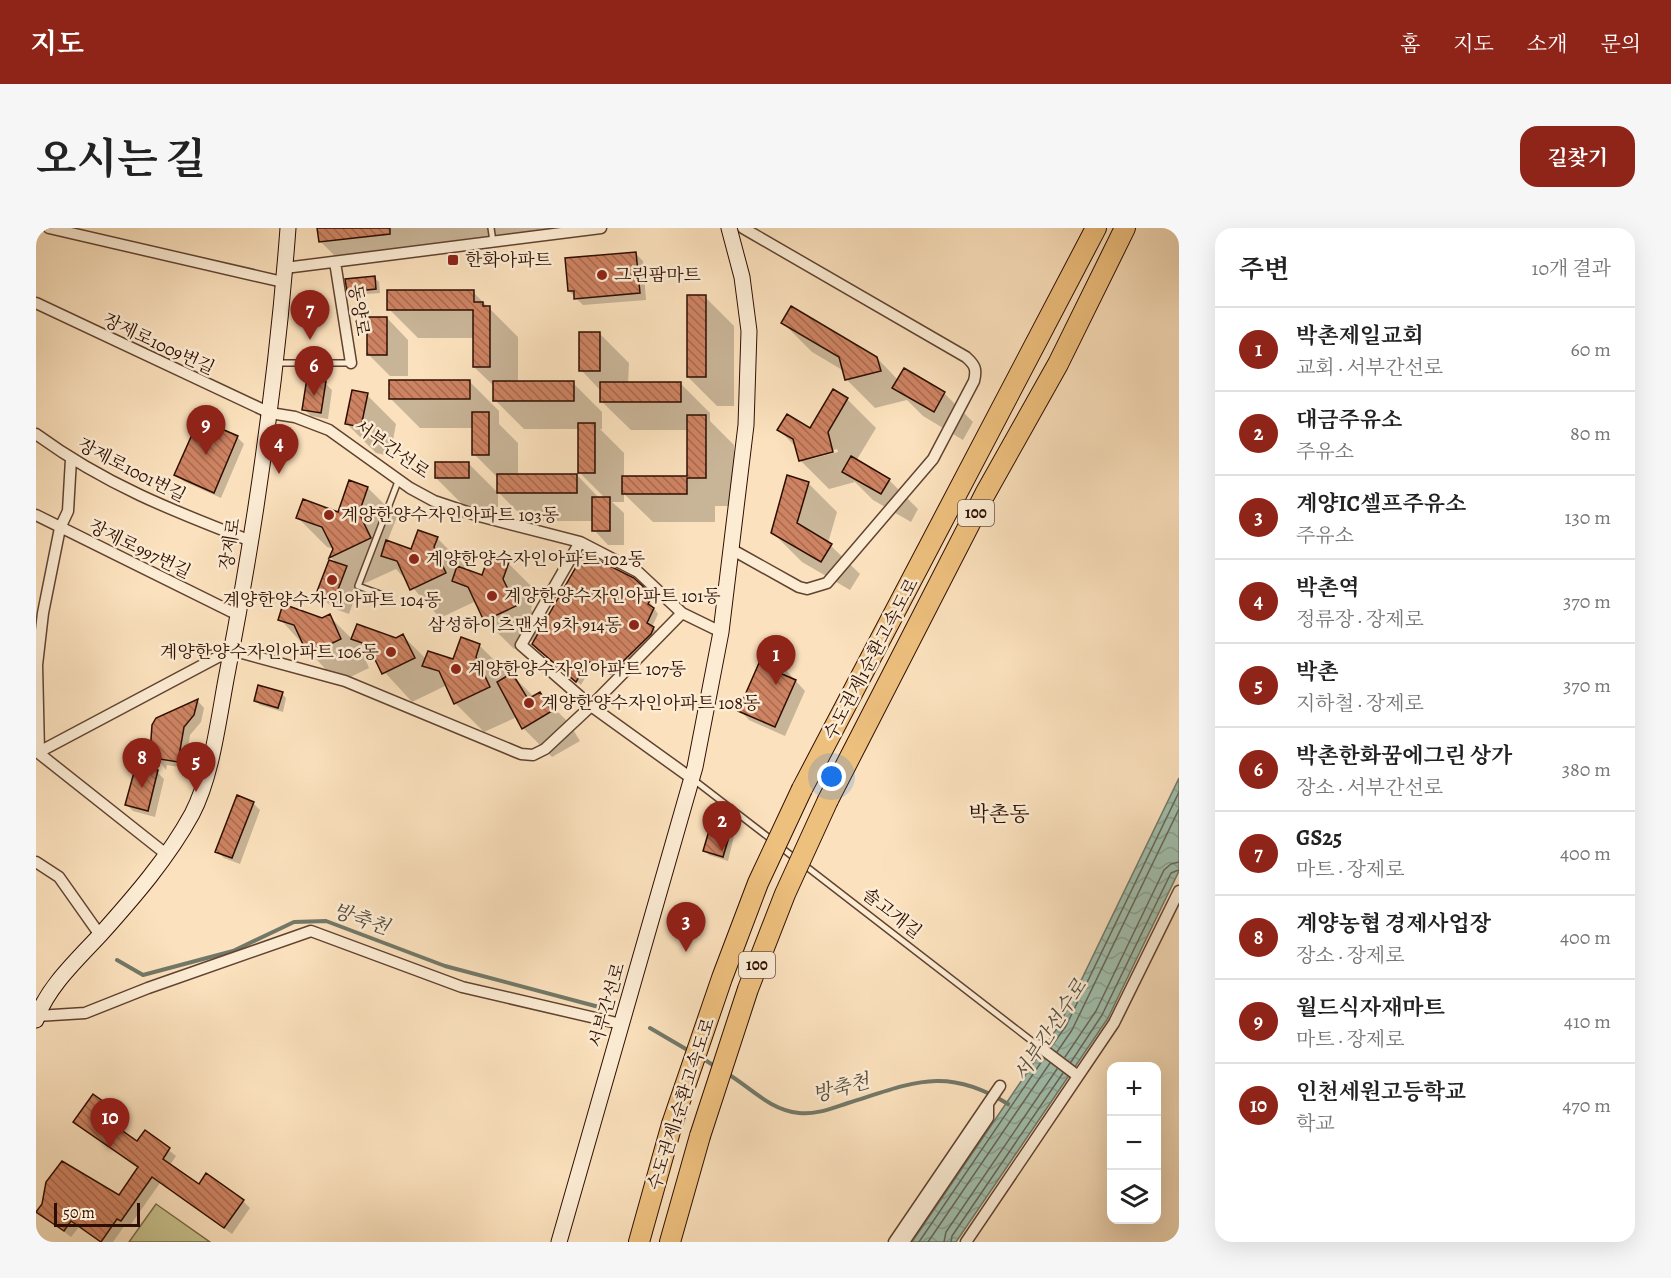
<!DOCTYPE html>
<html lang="ko">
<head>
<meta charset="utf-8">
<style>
  body { margin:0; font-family:Alegreya,"Noto Serif KR",serif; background:#f6f6f6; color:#222 }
  .controls { position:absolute; right:18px; bottom:18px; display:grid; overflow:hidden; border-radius:12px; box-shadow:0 6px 24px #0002 }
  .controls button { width:54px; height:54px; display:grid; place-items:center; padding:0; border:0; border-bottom:2px solid #e0e0e0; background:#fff; color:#222; font:30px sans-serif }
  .scale { position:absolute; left:18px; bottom:15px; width:86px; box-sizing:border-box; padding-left:6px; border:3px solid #2e0e02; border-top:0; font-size:16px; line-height:21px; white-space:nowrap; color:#2e0e02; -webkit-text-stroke:4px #fcecd4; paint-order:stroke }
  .you { position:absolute; left:796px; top:549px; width:21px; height:21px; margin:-15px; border:4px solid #fff; border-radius:50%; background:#1a73e8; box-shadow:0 0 0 9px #1a73e833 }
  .badge { display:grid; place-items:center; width:39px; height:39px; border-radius:50%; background:#8f2418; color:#fff; font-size:20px; font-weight:700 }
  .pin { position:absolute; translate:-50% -50px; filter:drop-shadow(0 2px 3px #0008) }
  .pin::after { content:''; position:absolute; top:32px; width:21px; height:18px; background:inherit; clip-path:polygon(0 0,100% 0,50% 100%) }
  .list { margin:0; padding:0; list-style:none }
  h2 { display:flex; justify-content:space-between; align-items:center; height:78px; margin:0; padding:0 24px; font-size:26px }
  h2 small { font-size:20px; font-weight:400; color:#767676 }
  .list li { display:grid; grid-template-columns:39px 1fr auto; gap:18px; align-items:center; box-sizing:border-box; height:84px; padding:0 24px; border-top:2px solid #e0e0e0 }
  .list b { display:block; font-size:22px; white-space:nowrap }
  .list p { margin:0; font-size:20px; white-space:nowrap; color:#767676 }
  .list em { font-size:20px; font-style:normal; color:#767676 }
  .icon { flex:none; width:33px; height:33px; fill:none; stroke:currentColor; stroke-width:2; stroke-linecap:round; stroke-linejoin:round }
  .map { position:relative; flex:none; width:1143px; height:1014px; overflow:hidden; border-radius:18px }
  header { display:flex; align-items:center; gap:36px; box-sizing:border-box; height:84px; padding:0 30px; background:#8f2418; color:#fff }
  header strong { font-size:28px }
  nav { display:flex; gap:33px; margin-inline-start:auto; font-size:21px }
  .intro { display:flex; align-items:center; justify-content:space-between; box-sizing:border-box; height:144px; padding:0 36px }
  h1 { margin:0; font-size:42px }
  .button { padding:15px 27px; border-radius:18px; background:#8f2418; color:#fff; font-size:21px; font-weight:700 }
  main { display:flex; gap:36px; padding:0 36px }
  aside { flex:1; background:#fff; border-radius:18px; box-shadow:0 6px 24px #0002 }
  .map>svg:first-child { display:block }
</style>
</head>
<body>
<header>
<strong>지도</strong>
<nav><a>홈</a><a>지도</a><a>소개</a><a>문의</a></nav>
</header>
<div class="intro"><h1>오시는 길</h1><a class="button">길찾기</a></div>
<main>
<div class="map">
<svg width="1143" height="1014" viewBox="0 0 1143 1014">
  <defs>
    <pattern id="water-waves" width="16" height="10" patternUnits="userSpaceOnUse" patternTransform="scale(1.5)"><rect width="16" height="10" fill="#a0beac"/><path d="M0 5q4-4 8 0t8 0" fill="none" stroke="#8aa292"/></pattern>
    <pattern id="building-back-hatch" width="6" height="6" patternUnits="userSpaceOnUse" patternTransform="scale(1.5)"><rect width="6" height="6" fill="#ce8362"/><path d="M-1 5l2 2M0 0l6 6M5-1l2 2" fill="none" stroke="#a86a4f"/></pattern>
  </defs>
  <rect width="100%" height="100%" fill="#fbe1bd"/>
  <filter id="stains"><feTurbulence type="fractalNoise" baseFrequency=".00333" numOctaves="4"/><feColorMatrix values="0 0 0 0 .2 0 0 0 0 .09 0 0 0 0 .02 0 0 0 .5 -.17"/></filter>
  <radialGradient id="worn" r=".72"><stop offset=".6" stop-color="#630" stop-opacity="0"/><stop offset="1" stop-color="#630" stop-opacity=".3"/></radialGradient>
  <path fill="#c6c18c" stroke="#7a6847" stroke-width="1.5" d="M 120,976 L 174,1014 L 93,1014 Z"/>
  <path fill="url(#water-waves)" stroke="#727868" stroke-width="1.5" d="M 1143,550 L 1143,643 L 1072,790 L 920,1014 L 876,1014 L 1024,796 Z"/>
  <path fill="#0003" fill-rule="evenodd" d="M 283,0 L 565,0 L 565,5 L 488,15 L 482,9 L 303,32 L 284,13 Z
    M 600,26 L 607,33 L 610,72 L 547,77 L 533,63 Z
    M 338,49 L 343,54 L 344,65 L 317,67 L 313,63 Z
    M 437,64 L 482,109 L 482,155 L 537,155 L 566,184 L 566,201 L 564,201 L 588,225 L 588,249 L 652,249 L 652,202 L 595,202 L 565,173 L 565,163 L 545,142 L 564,106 L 593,135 L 592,156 L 645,156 L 674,185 L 674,193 L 698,217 L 698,278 L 679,278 L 679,294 L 617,294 L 588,266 L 588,274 L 576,274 L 588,285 L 588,317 L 572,317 L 558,302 L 558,293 L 491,293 L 462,264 L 462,250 L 438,226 L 438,200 L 384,200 L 355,171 L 434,154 L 463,183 L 463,196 L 482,215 L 482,247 L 541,247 L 564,271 L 570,271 L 544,245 L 544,201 L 488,201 L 459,172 L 459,159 L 438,139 L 438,110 L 382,110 L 353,81 Z
    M 669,69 L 698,98 L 698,178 L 681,178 L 652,149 Z
    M 351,90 L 372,112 L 372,148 L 354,148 L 333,127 Z
    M 747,95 L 841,130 L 862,152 L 868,142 L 908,165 L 937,194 L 927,212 L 887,188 L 871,172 L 839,180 L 810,151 L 808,143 L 776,124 Z
    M 289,155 L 296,162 L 292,191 L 275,188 L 268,181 Z
    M 331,167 L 360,196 L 354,228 L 340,225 L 311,196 Z
    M 811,171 L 840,200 L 820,233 L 853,252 L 882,281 L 875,294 L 837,272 L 819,254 L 793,261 L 764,232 L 760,219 L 743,202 L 774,202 ZM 801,221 L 802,224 L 775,231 L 772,229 Z
    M 201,209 L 208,216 L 185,270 L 147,253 L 140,246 Z
    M 433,236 L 462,265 L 462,279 L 429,279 L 400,250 Z
    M 772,255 L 801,284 L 792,315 L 824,346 L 814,362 L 766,334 L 737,305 Z
    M 332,260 L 361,289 L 351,314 L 376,323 L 401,310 L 430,339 L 429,342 L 447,349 L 472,335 L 501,364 L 495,381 L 505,401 L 597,351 L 616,369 L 613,373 L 622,386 L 616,399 L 622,405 L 579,449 L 557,436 L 545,457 L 502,421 L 497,416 L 498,412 L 478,421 L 449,392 L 438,374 L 404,390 L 360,341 L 323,358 L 313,386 L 297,380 L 282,366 L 303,337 L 295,330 L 298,321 L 291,319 L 262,290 L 302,285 Z
    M 293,388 L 317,412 L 360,411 L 367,408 L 390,431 L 418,433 L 443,417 L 472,446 L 471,450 L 476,447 L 498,469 L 504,466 L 533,495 L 544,513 L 516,529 L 487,500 L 481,489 L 448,504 L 419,475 L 409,458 L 376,474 L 323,416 L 333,440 L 302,455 L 244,391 L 286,392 Z
    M 741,436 L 748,440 L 769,463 L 749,508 L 713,492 L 704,482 Z
    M 246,466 L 250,470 L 247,484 L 224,477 L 220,473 Z
    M 162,473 L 168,480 L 165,494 L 154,507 L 149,540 L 131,537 L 130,542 L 116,524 L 121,491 Z
    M 121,544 L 128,551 L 119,589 L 97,583 L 90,576 Z
    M 217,575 L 224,582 L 204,636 L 188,630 L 181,623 Z
    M 694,604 L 698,608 L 692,633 L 673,627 L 669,623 Z
    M 81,885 L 88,892 L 81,901 L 102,915 L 110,904 L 140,928 L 134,937 L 163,958 L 207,973 L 214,980 L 196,1006 L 124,955 L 93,999 L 89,997 L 77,1014 L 64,1014 L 43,999 L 35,1009 L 2,984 L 83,969 L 103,941 L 39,894 Z"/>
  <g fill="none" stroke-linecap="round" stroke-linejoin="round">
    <path stroke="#676657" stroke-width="1.5" d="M 1015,819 L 1030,798 L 1143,564
      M 1021,824 L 1036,802 L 1143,581
      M 1029,829 L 1060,783 L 1128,642 L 1135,636 L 1143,634
      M 1035,834 L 1066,787 L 1135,645 L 1143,642
      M 883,1014 L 1008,830
      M 892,1014 L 1014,835
      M 908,1014 L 910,1004 L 1021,841
      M 915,1014 L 916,1008 L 1027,845"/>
    <path stroke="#727868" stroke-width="4" d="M 81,732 L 107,747 L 197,723 L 258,694 L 290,693 L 409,738 L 563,779
      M 614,800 L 655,824
      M 666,830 L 680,839
      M 692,846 C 715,860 734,882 763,885 C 780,887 796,880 812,875 C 876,855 910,837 972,876"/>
  </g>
  <path fill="url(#building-back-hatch)" stroke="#2e0e02" stroke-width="1.5" d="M 281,0 L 354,0 L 354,6 L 283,14 Z
    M 600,24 L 604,65 L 538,71 L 538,63 L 532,63 L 529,30 Z
    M 339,48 L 340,61 L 311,64 L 309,51 Z
    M 351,62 L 438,62 L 438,74 L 447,74 L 447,78 L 454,78 L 454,139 L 437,139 L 437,82 L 351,82 Z
    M 651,67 L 670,67 L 670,149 L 651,149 Z
    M 755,78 L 841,129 L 845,143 L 809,152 L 803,129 L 745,95 Z
    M 331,89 L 351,89 L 351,127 L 331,127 Z
    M 543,104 L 564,104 L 564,143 L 543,143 Z
    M 868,140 L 909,164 L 898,184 L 856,160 Z
    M 271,150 L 290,153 L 285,185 L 266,182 Z
    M 353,152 L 434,152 L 434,171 L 353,171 Z
    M 457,153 L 538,153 L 538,173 L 457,173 Z
    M 564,154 L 645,154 L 645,174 L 564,174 Z
    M 797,161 L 812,170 L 792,204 L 797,224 L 763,233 L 757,211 L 741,202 L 751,186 L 774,200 Z
    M 316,162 L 332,165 L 325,199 L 309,196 Z
    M 436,184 L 453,184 L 453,227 L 436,227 Z
    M 651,187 L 670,187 L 670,250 L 651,250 L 651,266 L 586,266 L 586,248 L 651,248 Z
    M 167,193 L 202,208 L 178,265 L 138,247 L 159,200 Z
    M 542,195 L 559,195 L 559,245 L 542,245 Z
    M 815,228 L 854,251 L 845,266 L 806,244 Z
    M 399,234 L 433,234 L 433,250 L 399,250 Z
    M 461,246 L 541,246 L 541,265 L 461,265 Z
    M 751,247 L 773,254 L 761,295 L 796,316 L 785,334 L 735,305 Z
    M 313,252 L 332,259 L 323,285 L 335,310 L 293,330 L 297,321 L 286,299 L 260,290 L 267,271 L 302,284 Z
    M 556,269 L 574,269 L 574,303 L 556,303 Z
    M 382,302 L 402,309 L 398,319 L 410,345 L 374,362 L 361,333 L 345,328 L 350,312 L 375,321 Z
    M 548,325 L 598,350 L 612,363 L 609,369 L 614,372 L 612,376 L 618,380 L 611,395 L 618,399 L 615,406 L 574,446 L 552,433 L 540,454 L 496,416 Z
    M 453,327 L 473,334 L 467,351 L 480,378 L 448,393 L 432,359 L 416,353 L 421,338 L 446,347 Z
    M 293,332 L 311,338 L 298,372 L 280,366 Z
    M 247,376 L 286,390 L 294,386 L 305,411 L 272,427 L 258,397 L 242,392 Z
    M 321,396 L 360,410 L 367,406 L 379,430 L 346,446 L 332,417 L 315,411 Z
    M 425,409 L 444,416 L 440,429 L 454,459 L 418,476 L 403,443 L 386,438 L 392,423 L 417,431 Z
    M 740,434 L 749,438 L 746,446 L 760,452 L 739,499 L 702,483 L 723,435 L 737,442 Z
    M 476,445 L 492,471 L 504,464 L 516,483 L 486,501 L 461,454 Z
    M 222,457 L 247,464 L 242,480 L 218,473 Z
    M 162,471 L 158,487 L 148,499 L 142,534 L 124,531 L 123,537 L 114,525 L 116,497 L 120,490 Z
    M 100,537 L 122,542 L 112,583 L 89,577 Z
    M 201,567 L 218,574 L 196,630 L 179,624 Z
    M 675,596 L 695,602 L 687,629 L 667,623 Z
    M 57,866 L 82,884 L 74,894 L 101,913 L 109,902 L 134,920 L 127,931 L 163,956 L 170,945 L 208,972 L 188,1000 L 116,949 L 85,993 L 81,991 L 65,1014 L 35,993 L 28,1003 L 0,984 L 6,976 L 10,954 L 26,933 L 83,967 L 102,939 L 37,894 Z"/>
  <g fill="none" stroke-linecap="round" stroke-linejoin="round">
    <defs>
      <path id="lane" d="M 455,0 L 457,14
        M 242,135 L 315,135
        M 344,366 L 322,358 L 363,251
        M 658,552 L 736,612
        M 743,618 L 760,631
        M 767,636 L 1001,817"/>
      <path id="street" d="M 13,0 L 247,54
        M 299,34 L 315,135
        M 249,40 L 565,0
        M 0,75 L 234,185 L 259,189 L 293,202 L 374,260 L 398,273 L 443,288 L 544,314 L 602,344 L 646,385 L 685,404
        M 0,206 C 68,256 137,283 215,313
        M 0,287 L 202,387
        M 544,314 L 485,417 L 555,478 L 655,550
        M 695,321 L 763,359 L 771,361 L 791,355 L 897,231 L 938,153 C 941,141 939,137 930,129 L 707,0
        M 0,523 L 130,626
        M 3,524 L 195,422 L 309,453 L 485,526 L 497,527 L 509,521 L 555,478 L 646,385
        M 3,524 L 1,437 L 7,385 L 24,300 L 32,283 L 35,231
        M 0,634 L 23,649 L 64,707
        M 1,788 L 49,785 L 112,760 L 275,703 L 426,759 L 585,796
        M 1001,817 L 1038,845
        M 858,1014 L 964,858
        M 868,1014 L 952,890 L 952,876
        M 930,1014 L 1078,795 L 1143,663"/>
      <path id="secondary" d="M 0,792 C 11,759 42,731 65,706 C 98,669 132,630 156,586 C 177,546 183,486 192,441 C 220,295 241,148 252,0
        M 523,1014 L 659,539 L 685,404 L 710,197 L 713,103 L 706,49 L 693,0"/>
      <path id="highway" d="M 766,561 L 1060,0
        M 792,572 L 949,266 L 1022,136 L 1089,0
        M 603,1014 L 636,896
        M 634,1014 L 664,908"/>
    </defs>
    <use href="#lane" stroke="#614331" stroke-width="8"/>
    <use href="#street" stroke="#614331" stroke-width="13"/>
    <use href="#secondary" stroke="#2e0e02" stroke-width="17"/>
    <use href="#highway" stroke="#2e0e02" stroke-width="22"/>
    <use href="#lane" stroke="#fcecd4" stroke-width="5"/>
    <use href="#street" stroke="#fcecd4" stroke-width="10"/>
    <use href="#secondary" stroke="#fcecd4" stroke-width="15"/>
    <use href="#highway" stroke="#eec07e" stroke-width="20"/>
    <defs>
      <path id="highway-bridge" d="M 636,896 L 686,750 L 722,655 L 766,561
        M 664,908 L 712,761 L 749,666 L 792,572"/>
    </defs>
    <use href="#highway-bridge" stroke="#2e0e02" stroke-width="22" stroke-linecap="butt"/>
    <use href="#highway-bridge" stroke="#eec07e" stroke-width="20"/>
  </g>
  <g fill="#8f2418" stroke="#fcecd4" stroke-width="2">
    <rect x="411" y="26" width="12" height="12" rx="3"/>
    <circle cx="566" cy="47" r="6"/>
    <circle cx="293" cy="287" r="6"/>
    <circle cx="378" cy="331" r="6"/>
    <circle cx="296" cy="352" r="6"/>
    <circle cx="456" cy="368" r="6"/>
    <circle cx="598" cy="397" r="6"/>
    <circle cx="355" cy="424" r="6"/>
    <circle cx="420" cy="441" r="6"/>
    <circle cx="493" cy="475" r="6"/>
  </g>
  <g text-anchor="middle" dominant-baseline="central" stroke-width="5" stroke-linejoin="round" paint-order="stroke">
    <g fill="#fcecd4" stroke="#6c5141" stroke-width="1.5">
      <rect x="922" y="272" width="36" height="26" rx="4.5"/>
      <rect x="703" y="724" width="36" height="26" rx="4.5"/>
    </g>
    <g font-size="16" font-weight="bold" fill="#2e0e02">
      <text x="940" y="285">100</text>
      <text x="721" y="737">100</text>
    </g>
    <g font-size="18" fill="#2e0e02" stroke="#fcecd4" text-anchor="start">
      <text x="429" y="32">한화아파트</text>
      <text x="578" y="47">그린팜마트</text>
      <text x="305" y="287">계양한양수자인아파트 103동</text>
      <text x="390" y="331">계양한양수자인아파트 102동</text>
      <text x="468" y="368">계양한양수자인아파트 101동</text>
      <text x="296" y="372" text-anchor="middle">계양한양수자인아파트 104동</text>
      <text x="586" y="397" text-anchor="end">삼성하이츠맨션 9차 914동</text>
      <text x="343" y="424" text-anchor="end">계양한양수자인아파트 106동</text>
      <text x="432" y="441">계양한양수자인아파트 107동</text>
      <text x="505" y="475">계양한양수자인아파트 108동</text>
    </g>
    <g font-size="18" fill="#2e0e02" stroke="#fcecd4">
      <text transform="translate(323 82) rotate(81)">동양로</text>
      <text transform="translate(123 116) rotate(25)">장제로1009번길</text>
      <text transform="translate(356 221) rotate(35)">서부간선로</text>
      <text transform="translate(96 242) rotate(27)">장제로1001번길</text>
      <text transform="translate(194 316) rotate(-81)">장제로</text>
      <text transform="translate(104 321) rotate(26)">장제로997번길</text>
      <text transform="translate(835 431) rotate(-62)">수도권제1순환고속도로</text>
      <text transform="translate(856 685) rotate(38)">솔고개길</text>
      <text transform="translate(571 777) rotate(-74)">서부간선로</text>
      <text transform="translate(645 876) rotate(-72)">수도권제1순환고속도로</text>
    </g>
    <g font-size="20" font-style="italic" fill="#564c3e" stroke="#fcecd4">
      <text transform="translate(325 691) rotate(19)">방축천</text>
      <text transform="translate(1014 802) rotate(-57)">서부간선수로</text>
      <text transform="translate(805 860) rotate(-15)">방축천</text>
    </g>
    <g font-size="21" fill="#2e0e02" stroke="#fcecd4">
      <text x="963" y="586">박촌동</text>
    </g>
  </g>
  <rect width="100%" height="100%" filter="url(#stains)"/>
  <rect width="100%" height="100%" fill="url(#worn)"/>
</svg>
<div class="controls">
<button>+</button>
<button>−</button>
<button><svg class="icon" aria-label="layers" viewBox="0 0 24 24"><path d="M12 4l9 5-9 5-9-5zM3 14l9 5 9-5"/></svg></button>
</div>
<div class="scale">50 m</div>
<div class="you"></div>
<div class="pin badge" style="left:740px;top:457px">1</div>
<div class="pin badge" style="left:686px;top:623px">2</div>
<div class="pin badge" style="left:650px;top:724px">3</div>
<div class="pin badge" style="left:243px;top:246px">4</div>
<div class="pin badge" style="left:160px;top:564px">5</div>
<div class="pin badge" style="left:278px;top:168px">6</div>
<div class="pin badge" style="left:274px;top:112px">7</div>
<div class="pin badge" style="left:106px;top:560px">8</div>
<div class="pin badge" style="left:170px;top:227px">9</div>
<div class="pin badge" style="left:74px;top:920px">10</div>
</div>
<aside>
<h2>주변<small>10개 결과</small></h2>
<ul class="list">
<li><span class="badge">1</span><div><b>박촌제일교회</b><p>교회 · 서부간선로</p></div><em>60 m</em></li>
<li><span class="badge">2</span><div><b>대금주유소</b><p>주유소</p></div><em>80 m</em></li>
<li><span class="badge">3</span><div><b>계양IC셀프주유소</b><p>주유소</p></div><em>130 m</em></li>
<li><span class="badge">4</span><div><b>박촌역</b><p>정류장 · 장제로</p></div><em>370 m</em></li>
<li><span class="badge">5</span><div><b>박촌</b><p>지하철 · 장제로</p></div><em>370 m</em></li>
<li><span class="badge">6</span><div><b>박촌한화꿈에그린 상가</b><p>장소 · 서부간선로</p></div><em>380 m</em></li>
<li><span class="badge">7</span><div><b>GS25</b><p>마트 · 장제로</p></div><em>400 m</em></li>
<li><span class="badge">8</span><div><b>계양농협 경제사업장</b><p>장소 · 장제로</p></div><em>400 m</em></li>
<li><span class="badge">9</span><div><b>월드식자재마트</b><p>마트 · 장제로</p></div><em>410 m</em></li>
<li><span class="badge">10</span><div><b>인천세원고등학교</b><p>학교</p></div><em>470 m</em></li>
</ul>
</aside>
</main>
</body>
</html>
